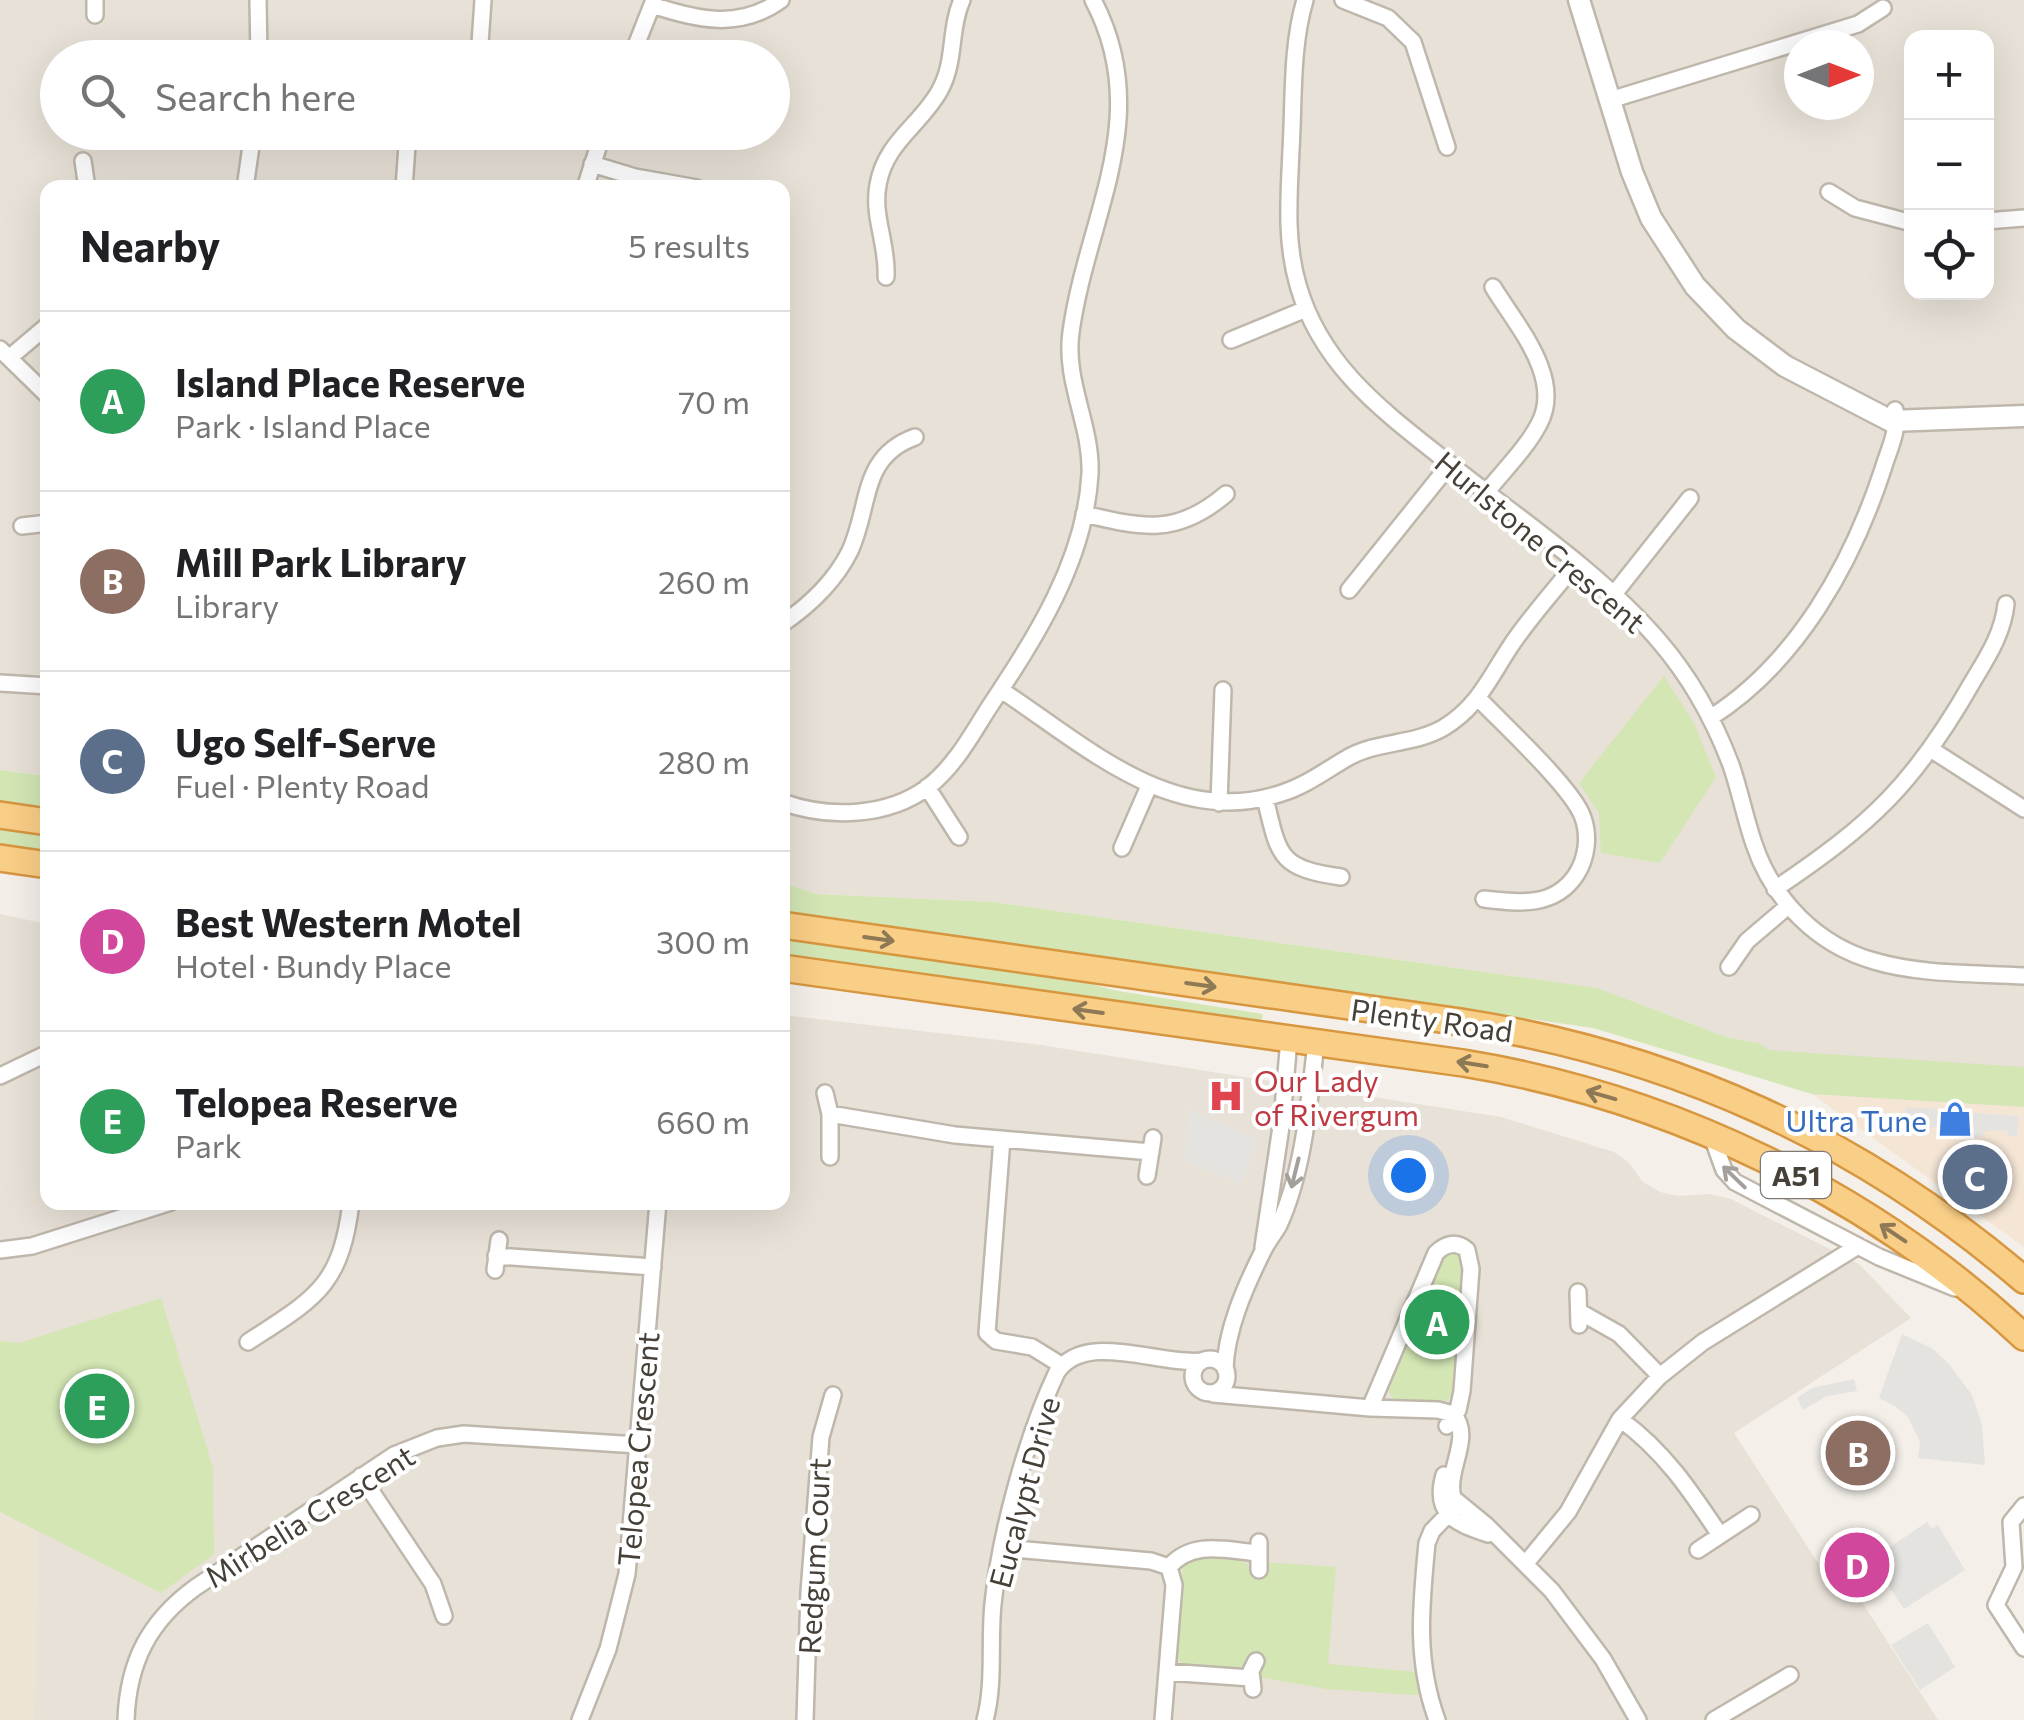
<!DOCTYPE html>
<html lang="en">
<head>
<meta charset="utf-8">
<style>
  body { margin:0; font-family:Commissioner,sans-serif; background:#f6f6f6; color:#202124 }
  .controls { position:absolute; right:30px; top:30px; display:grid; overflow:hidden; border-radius:20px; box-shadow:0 10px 40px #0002 }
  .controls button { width:90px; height:90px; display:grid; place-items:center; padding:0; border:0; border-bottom:2px solid #e0e0e0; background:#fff; color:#202124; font:50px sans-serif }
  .compass { position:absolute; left:1784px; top:30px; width:90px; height:90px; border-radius:50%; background:#fff; box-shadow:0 10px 40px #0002; rotate:90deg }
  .you { position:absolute; left:1408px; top:1175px; width:35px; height:35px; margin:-25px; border:8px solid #fff; border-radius:50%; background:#1a73e8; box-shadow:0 0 0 15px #1a73e833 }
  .badge { display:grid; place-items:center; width:65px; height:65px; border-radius:50%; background:#0f766e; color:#fff; font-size:32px; font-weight:700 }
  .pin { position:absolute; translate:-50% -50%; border:5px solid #fff; box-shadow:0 2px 10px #0006 }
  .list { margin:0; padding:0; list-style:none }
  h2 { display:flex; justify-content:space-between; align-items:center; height:130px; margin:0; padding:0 40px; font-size:42px }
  h2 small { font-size:32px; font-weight:400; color:#757577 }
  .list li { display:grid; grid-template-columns:65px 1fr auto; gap:30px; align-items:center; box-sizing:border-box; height:180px; padding:0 40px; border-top:2px solid #e0e0e0 }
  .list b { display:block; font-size:38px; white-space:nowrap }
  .list p { margin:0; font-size:32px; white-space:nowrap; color:#757577 }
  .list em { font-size:32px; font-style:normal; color:#757577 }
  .icon { flex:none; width:55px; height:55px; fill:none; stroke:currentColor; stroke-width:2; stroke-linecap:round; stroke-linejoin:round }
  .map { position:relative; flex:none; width:2024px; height:1720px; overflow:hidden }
  .search { position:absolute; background:#fff; box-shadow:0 10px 40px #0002; left:40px; top:40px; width:750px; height:110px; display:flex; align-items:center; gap:25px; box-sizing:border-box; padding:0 35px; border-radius:55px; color:#757577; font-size:38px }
  .panel { position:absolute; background:#fff; box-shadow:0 10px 40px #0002; left:40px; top:180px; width:750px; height:1030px; border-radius:20px }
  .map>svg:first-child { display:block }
</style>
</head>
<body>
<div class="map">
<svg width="2024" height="1720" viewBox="0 0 2024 1720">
  <rect width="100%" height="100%" fill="#f4f0e9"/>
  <path fill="#e8e1d7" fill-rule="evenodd" d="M 0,0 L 2024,0 L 2024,1107 L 1812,1094 L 1759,1043 L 1729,1038 L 1596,988 L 993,902 L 817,894 L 783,883 L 782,188 L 48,188 L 47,776 L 0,770 ZM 1912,38 L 1986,38 L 1986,292 L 1912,292 ZM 1799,45 L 1859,45 L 1859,105 L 1799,105 ZM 58,58 L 772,58 L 772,132 L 58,132 Z
    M 0,914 L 47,924 L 48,1202 L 782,1202 L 783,1015 L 1034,1044 L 1501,1117 L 1614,1152 L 1628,1162 L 1643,1182 L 1660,1192 L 1678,1196 L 1709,1194 L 1731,1199 L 1859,1264 L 1911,1318 L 1734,1433 L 1818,1563 L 1831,1554 L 1938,1720 L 0,1720 Z"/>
  <path fill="#f4e5d5" d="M 1812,1094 L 2024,1107 L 2024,1247 Z"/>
  <path fill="#ece4d4" d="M 0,1512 L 38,1531 L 35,1720 L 0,1720 Z"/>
  <path fill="#d3e6b4" d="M 1664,676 L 1694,723 L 1716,777 L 1660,863 L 1601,853 L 1599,813 L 1579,783 Z
    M 0,770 L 47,776 L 47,809 L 0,803 Z
    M 0,826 L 47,833 L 47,853 L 0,847 Z
    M 783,883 L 817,894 L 993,902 L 1597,988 L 1729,1038 L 1759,1043 L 1768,1050 L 2024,1067 L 2024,1107 L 1812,1094 L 1593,1028 L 783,912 Z
    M 783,937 L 1062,977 L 1118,991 L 1263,1014 L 1261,1022 L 783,957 Z
    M 1455,1251 L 1465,1261 L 1457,1388 C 1447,1412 1416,1406 1394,1400 L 1386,1387 L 1439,1257 Z
    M 161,1298 L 213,1468 L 214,1554 L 161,1593 L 0,1512 L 0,1341 L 19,1343 Z
    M 1192,1555 L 1238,1557 L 1255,1571 L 1263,1562 L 1336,1567 L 1328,1664 L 1417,1672 L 1421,1693 L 1413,1695 L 1326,1689 L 1258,1677 L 1253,1659 L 1235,1671 L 1185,1667 L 1175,1655 L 1183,1565 Z"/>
  <path fill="#e5e3e0" d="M 1906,1107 L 1940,1109 L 1938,1127 L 1904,1128 Z
    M 1189,1110 L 1257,1140 L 1241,1184 L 1185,1160 Z
    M 1973,1113 L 2019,1116 L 2017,1136 L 2008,1136 L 2007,1131 L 1985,1131 L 1982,1137 L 1955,1138 L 1956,1130 L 1972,1130 Z
    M 1902,1334 L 1933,1349 L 1949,1364 L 1972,1395 L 1982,1425 L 1985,1465 L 1918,1458 L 1920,1442 L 1908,1417 L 1895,1406 L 1879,1398 Z
    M 1854,1379 L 1857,1391 L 1827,1396 L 1803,1410 L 1797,1398 L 1812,1388 Z
    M 1927,1522 L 1932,1529 L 1938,1525 L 1965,1570 L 1904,1609 L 1871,1560 Z
    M 1928,1623 L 1955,1667 L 1920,1690 L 1891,1645 Z"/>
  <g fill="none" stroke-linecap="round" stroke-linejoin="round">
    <defs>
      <path id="minor" d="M 258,0 L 259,58
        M 1305,0 C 1291,47 1294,101 1291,150 C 1289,196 1285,241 1298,285 C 1321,366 1383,411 1446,461 C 1518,518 1599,571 1659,641 C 1690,677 1714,720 1731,765 C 1740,791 1745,818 1754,844 C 1773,900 1817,945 1874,961 C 1921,975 1975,973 2024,976
        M 1343,0 L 1388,18 L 1413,42 L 1447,147
        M 652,5 C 697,20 740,30 781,0
        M 95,15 L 95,0
        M 479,58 L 483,0
        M 631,58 L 654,0
        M 1610,100 L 1858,24 L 1883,8
        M 83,161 L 87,188
        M 592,164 L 635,177 L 697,188
        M 245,188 L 253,132
        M 404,188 L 408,132
        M 585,188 L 603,132
        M 1829,192 L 1855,208 L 1912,223
        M 1986,221 L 2024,218
        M 886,277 C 888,245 872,216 878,185 C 885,142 921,125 940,90 C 956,61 949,29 962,0
        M 1231,340 L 1306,309
        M 0,349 L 48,396
        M 9,358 L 48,325
        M 1485,494 C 1503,471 1526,449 1539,424 C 1564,378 1516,325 1493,287
        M 1084,514 C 1143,528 1177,536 1226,494
        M 22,526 L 48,523
        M 1349,590 L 1450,464
        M 1614,594 L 1690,498
        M 782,624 C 810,605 835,581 850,551 C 871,505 860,457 915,437
        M 0,683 L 48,686
        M 1001,690 C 1085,745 1174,830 1282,793 C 1307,785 1326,770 1349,757 C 1378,741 1413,745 1443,728 C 1477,708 1489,679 1510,647 C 1529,618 1554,591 1576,563
        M 1479,699 C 1504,725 1570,786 1582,815 C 1590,835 1587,858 1576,875 C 1554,908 1518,903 1484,899
        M 1710,718 C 1797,663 1852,564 1883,469 C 1889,449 1899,431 1895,410
        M 1932,750 L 2024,809
        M 927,787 L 959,837
        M 1265,798 C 1279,856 1278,868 1341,877
        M 782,802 C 829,819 888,817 928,787 C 954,767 971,736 988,709 C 1035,638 1085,562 1090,474 C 1092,425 1064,382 1071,332 C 1087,216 1155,117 1093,0
        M 1219,803 L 1223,690
        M 1122,848 L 1149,786
        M 1775,889 C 1872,824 1915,783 1973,681 C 1988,656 2003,633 2006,604
        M 1729,967 L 1747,941 L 1788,906
        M 0,1076 L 48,1053
        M 825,1093 L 830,1114
        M 1711,1134 L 1724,1170 L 1735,1182 L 1879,1257 L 1955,1288
        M 1002,1139 L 987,1333 L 996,1341 L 1032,1347 L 1061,1365
        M 830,1157 L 830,1114 L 955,1135 L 1151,1152
        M 1147,1176 L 1153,1138
        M 1263,1247 L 1282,1120 L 1289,1039
        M 0,1250 L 32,1246 L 171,1202
        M 496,1256 L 653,1267
        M 495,1270 L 499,1240
        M 1578,1292 L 1579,1325
        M 1580,1312 L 1619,1334 L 1660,1376
        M 248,1342 C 315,1298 341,1287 351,1202
        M1193 1376a17 17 0 1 1 34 0a17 17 0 1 1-34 0Z
        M 1225,1369 C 1226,1330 1245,1287 1263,1251 C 1267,1242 1274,1234 1279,1225 C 1304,1170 1309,1102 1316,1043
        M 1213,1394 L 1370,1408 L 1438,1410 L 1453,1414 C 1474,1437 1445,1470 1453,1498 L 1486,1525 L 1552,1591 L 1603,1659 L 1638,1720
        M 1370,1408 L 1436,1253 C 1446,1243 1457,1241 1467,1250 L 1471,1269 L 1462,1391 L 1458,1410 L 1447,1426
        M 1620,1419 C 1664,1451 1690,1490 1720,1535
        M 1444,1475 C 1433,1514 1455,1523 1488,1534
        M 361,1476 L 433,1584 L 444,1616
        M 2024,1506 L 2011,1522 L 2014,1567 L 1996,1605 L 2024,1648
        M 1003,1548 L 1151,1561 L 1169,1567 L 1174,1585 L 1163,1720
        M 1698,1550 L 1751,1515
        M 1526,1563 L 1568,1512 L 1620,1419 L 1660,1376 L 1703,1342 L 1858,1246
        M 1169,1567 C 1192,1540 1225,1550 1257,1553
        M 1259,1570 L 1259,1542
        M 1167,1672 L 1251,1678
        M 1253,1689 L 1251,1671 L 1256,1661
        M 126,1720 C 128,1662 149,1621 196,1587 L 394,1455 L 437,1438 L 464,1434 L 638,1445
        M 580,1720 L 608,1649 L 627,1574 L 658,1202
        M 805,1720 L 809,1592 L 821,1437 L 833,1395
        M 985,1720 C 995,1682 989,1642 993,1604 C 1000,1534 1027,1435 1057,1372 C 1086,1330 1159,1366 1202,1361
        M 1437,1720 C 1415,1660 1421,1605 1427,1543 L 1432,1531 L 1458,1504
        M 1714,1720 L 1790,1675"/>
      <path id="tertiary" d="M 1579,0 L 1632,172 L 1651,218 L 1695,286 L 1736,329 L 1785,366 L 1891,421 L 2024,416"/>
      <path id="trunk" d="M 0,815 L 48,822
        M 0,858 L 48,865
        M 782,925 L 1461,1022 C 1674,1055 1859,1139 2024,1280
        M 782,968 L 1463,1063 C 1671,1097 1870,1193 2024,1337"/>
    </defs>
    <use href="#minor" stroke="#bfb7ac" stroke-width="20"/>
    <use href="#tertiary" stroke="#bfb7ac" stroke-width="25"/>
    <use href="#trunk" stroke="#d79640" stroke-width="30"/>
    <use href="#minor" stroke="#fff" stroke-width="15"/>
    <use href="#tertiary" stroke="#fff" stroke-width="20"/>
    <use href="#trunk" stroke="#f9ce86" stroke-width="25"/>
  </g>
  <defs><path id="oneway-shaft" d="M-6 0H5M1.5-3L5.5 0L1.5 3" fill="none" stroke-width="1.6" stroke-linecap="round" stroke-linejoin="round" transform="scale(2.5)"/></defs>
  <g stroke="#8e7957">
    <use href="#oneway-shaft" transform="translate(879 939) rotate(8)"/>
    <use href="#oneway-shaft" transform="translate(1201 985) rotate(8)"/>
    <use href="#oneway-shaft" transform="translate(1088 1011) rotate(-172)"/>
    <use href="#oneway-shaft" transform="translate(1472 1064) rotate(-171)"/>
    <use href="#oneway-shaft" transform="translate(1601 1095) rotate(-164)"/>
    <use href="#oneway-shaft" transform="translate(1893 1233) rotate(-146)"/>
  </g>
  <g stroke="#a3a09c">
    <use href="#oneway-shaft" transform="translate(1295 1173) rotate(104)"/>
    <use href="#oneway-shaft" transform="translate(1734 1177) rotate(-136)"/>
  </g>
  <defs>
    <symbol id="hospital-bare" viewBox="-9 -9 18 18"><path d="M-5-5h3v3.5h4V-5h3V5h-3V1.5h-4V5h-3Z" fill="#e0444e" stroke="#fff" stroke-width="2.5" paint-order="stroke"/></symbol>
    <symbol id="shop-bare" viewBox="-9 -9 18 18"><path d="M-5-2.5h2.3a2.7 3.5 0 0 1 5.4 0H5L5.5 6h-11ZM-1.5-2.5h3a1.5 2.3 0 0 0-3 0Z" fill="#3f7fe0" stroke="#fff" stroke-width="2.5" paint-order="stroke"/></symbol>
  </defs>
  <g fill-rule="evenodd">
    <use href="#hospital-bare" x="1201" y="1071" width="50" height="50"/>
    <use href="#shop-bare" x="1930" y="1094" width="50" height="50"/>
  </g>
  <g text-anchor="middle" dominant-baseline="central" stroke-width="8" stroke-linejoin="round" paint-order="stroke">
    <rect fill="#fff" stroke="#7e7974" stroke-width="2.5" x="1761" y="1152" width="70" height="46" rx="8"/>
    <g font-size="28" font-weight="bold" fill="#474038">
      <text x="1796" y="1175">A51</text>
    </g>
    <g font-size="30" fill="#474038" stroke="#fff">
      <text transform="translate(1541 541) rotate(40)">Hurlstone Crescent</text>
      <text transform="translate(1432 1019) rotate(8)">Plenty Road</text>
      <text transform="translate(637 1449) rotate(-85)">Telopea Crescent</text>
      <text transform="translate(1023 1492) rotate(-75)">Eucalypt Drive</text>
      <text transform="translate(309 1515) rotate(-32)">Mirbelia Crescent</text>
      <text transform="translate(813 1556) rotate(-87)">Redgum Court</text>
    </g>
    <g font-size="30" fill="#be3a42" stroke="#fff" text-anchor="start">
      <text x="1254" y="1079">Our Lady<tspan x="1254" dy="34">of Rivergum</tspan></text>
    </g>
    <g font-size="30" fill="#366cbe" stroke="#fff" text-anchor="end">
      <text x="1927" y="1119">Ultra Tune</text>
    </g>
  </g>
</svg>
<div class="controls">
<button>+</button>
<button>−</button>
<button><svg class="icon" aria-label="locate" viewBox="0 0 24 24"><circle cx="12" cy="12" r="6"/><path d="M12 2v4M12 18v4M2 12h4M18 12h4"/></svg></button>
</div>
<svg class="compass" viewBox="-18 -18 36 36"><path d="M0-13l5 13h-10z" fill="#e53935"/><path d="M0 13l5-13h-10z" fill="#757577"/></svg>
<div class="you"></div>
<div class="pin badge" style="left:1437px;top:1322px;background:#2e9e5b">A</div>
<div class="pin badge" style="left:1858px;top:1453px;background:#8d6e63">B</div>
<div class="pin badge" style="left:1975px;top:1177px;background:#5c6f8a">C</div>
<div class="pin badge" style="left:1857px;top:1565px;background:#d1479c">D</div>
<div class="pin badge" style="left:97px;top:1406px;background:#2e9e5b">E</div>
<div class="search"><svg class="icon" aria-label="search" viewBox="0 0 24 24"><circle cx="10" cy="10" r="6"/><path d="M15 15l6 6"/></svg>Search here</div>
<section class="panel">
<h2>Nearby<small>5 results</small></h2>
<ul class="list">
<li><span class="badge" style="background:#2e9e5b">A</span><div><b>Island Place Reserve</b><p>Park · Island Place</p></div><em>70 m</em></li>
<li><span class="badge" style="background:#8d6e63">B</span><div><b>Mill Park Library</b><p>Library</p></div><em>260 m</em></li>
<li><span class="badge" style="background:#5c6f8a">C</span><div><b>Ugo Self-Serve</b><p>Fuel · Plenty Road</p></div><em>280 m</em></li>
<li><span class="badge" style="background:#d1479c">D</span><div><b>Best Western Motel</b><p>Hotel · Bundy Place</p></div><em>300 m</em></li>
<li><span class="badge" style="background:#2e9e5b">E</span><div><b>Telopea Reserve</b><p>Park</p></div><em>660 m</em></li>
</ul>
</section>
</div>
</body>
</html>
